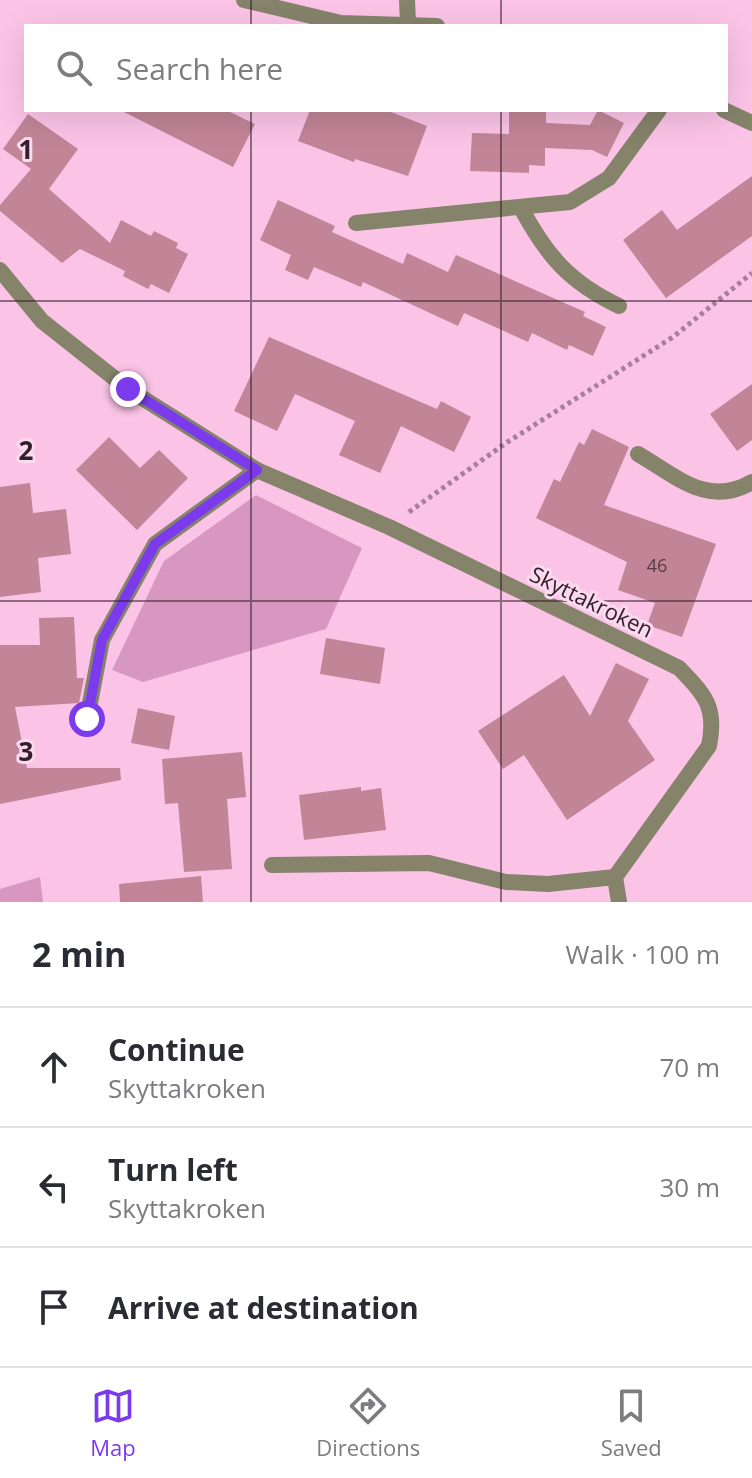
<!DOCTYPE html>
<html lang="en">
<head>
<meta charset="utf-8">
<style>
  body { margin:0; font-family:"Open Sans",sans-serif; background:#f2f2f3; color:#2b2b33 }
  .stop { position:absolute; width:24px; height:24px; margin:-18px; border:6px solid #7c3aed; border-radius:50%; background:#fff }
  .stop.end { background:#7c3aed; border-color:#fff; box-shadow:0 2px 8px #0008 }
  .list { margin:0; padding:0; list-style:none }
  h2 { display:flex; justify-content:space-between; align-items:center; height:104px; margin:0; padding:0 32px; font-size:34px }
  h2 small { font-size:26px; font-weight:400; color:#7c7c81 }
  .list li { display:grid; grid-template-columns:52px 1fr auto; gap:24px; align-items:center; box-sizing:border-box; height:120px; padding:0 32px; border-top:2px solid #e1e1e2 }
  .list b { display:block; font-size:30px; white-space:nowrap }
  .list p { margin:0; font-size:26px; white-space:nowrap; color:#7c7c81 }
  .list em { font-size:26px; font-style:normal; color:#7c7c81 }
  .icon { flex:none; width:44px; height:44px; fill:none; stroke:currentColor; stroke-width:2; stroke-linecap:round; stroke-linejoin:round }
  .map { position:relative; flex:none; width:752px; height:902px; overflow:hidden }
  .search { position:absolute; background:#fff; box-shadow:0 8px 32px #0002; left:24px; right:24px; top:24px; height:88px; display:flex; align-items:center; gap:20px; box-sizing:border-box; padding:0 28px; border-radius:0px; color:#7c7c81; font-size:30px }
  .sheet { height:464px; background:#fff }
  nav { display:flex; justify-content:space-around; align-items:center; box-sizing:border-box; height:112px; border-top:2px solid #e1e1e2; background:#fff; font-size:22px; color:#7c7c81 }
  nav a { display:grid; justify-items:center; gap:4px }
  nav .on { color:#7c3aed }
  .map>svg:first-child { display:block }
</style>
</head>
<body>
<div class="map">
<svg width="752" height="902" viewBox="0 0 752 902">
  <rect width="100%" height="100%" fill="#fbc4e7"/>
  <path fill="#d897c1" d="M 256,495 L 362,548 L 326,629 L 143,682 L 112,670 L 164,561 Z
    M 40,877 L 43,902 L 0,902 L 0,889 Z"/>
  <path fill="#c18597" d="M 120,110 L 226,110 L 255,124 L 233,167 Z
    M 310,110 L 386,110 L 427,126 L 408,176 L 355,159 L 354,162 L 298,141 Z
    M 509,110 L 546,110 L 546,123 L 590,125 L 598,110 L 624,123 L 607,157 L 592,150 L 545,148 L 545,166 L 529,165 L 529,173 L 470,171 L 472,133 L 509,134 Z
    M 28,114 L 78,149 L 49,189 L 110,243 L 121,220 L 151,236 L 154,231 L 178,243 L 176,248 L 188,254 L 169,293 L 151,284 L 148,289 L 123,276 L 125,271 L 80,249 L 62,263 L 0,211 L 0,205 L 31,169 L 3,149 Z
    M 752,176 L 752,236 L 666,298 L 623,240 L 662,210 L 677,230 Z
    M 278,200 L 335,226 L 332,232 L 403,264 L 407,253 L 448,272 L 456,255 L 585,312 L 583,316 L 606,327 L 593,356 L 569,345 L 567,350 L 532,333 L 528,342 L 464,313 L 458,326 L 363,282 L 361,287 L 314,267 L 308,280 L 285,270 L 291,255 L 260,240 Z
    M 269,337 L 437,409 L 441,401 L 471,417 L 454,452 L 401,426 L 380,473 L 339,455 L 355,421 L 295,394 L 277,431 L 234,411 Z
    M 752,384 L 752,440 L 737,451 L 710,414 Z
    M 592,429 L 629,447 L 604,505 L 716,544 L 682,637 L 647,625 L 655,603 L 618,590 L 627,562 L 536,518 L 554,479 L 560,482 L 579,442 L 584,445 Z
    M 109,437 L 140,468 L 159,450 L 188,478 L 137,530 L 76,470 Z
    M 30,483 L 33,513 L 66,509 L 71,554 L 38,558 L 41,592 L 0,597 L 0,487 Z
    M 74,617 L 77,678 L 84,678 L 79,703 L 15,707 L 27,768 L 120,768 L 121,780 L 0,804 L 0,645 L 40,645 L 39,618 Z
    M 326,638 L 385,648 L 380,684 L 320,674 Z
    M 616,663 L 649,679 L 628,721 L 655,760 L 567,820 L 524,755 L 503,769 L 478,731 L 564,675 L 590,716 Z
    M 138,708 L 175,716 L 169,750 L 131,743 Z
    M 242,752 L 246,797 L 227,799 L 232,869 L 184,872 L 178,803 L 165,804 L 162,759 Z
    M 361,787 L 361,791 L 381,788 L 386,830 L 304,840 L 299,795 Z
    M 201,876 L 203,902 L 120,902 L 119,884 Z"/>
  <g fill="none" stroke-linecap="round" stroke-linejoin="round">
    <path stroke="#a77f99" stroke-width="5" stroke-dasharray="4 4" stroke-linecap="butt" d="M 409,512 L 506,443 L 673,337 L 752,273"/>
    <path stroke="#86836b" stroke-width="16" d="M 407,0 L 408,23
      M 521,208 C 547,256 569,282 619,306
      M 356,223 L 570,202 L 609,178 L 659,110
      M 638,454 C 676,476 708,508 752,482
      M 87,719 L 102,640 L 155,544 L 257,470"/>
    <path stroke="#86836b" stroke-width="16" d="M 244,0 L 341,23 L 437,26
      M 724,110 L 752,123
      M 0,270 L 42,321 L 128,389 L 257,470 L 389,527 L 679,668 C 705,695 717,707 709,746 L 615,877 L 619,902
      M 272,865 L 429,863 L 506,882 L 548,884 L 615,877"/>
  </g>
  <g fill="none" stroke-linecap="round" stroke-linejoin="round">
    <path stroke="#7c3aed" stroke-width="10" d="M 87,719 L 102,640 L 155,544 L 257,470 L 128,389"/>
  </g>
  <path fill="none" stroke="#34202d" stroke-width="2" stroke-opacity="0.55" d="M 251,0 L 251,26M 501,0 L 501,26M 251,110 L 251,902M 501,110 L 501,902M 0,301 L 752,301M 0,601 L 752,601"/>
  <g text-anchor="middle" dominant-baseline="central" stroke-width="6" stroke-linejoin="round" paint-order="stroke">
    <g font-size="18" fill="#573948">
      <text x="657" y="565">46</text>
    </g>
    <g font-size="22" fill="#34202d" stroke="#fbd9ee">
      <text transform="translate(592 601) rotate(26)">Skyttakroken</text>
    </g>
  </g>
  <g font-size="26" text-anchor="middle" font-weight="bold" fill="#34202d" stroke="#fbd9ee" stroke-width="6" stroke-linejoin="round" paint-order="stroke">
    <text x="26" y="159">1</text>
    <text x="26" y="460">2</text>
    <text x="26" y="761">3</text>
  </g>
</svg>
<div class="stop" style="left:87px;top:719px"></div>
<div class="stop end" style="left:128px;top:389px"></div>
<div class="search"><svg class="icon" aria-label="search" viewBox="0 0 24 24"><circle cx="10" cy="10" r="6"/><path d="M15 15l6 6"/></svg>Search here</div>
</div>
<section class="sheet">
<h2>2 min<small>Walk · 100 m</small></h2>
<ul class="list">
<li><svg class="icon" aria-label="ahead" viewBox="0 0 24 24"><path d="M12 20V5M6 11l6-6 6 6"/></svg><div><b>Continue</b><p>Skyttakroken</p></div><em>70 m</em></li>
<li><svg class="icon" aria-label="left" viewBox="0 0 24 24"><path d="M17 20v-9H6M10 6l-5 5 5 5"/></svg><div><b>Turn left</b><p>Skyttakroken</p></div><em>30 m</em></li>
<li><svg class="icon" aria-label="arrive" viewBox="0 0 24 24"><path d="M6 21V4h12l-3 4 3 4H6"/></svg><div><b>Arrive at destination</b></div></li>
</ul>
</section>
<nav>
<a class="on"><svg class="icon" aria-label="map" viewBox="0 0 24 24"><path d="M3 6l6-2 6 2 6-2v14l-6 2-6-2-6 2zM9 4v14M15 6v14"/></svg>Map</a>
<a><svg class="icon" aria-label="directions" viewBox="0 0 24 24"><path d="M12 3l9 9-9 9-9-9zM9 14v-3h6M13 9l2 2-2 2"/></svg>Directions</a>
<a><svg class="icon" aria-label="saved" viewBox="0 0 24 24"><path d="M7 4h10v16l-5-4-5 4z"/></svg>Saved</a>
</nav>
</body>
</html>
